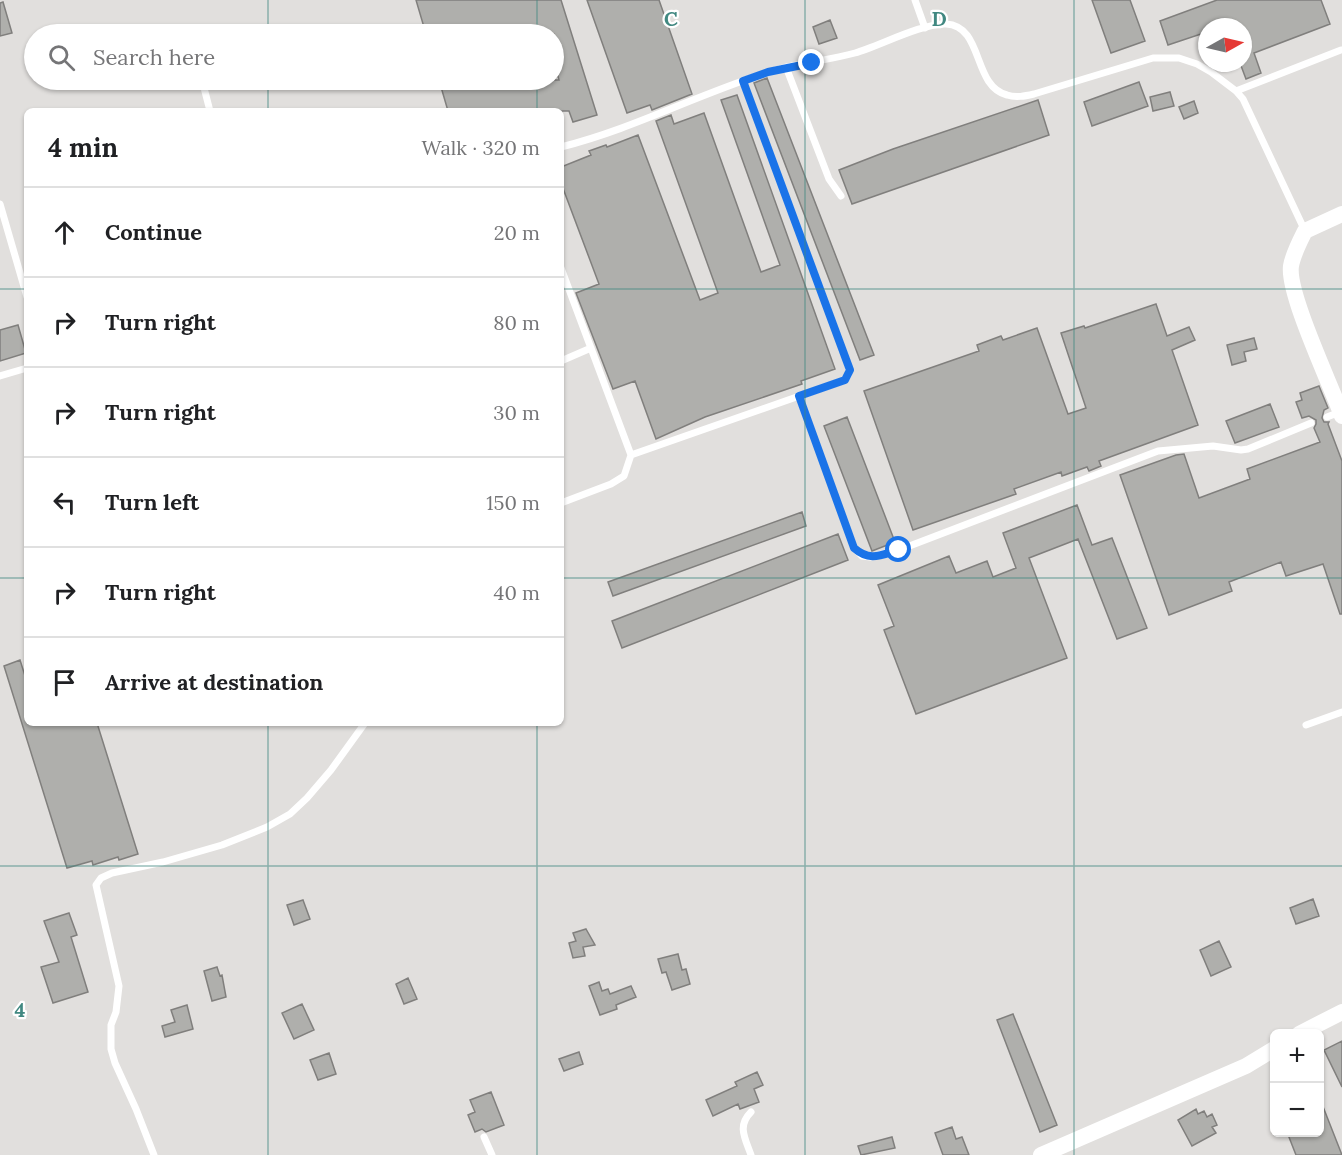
<!DOCTYPE html>
<html lang="en">
<head>
<meta charset="utf-8">
<style>
  body { margin:0; font-family:Lora,serif; background:#f6f6f6; color:#202124 }
  .controls { position:absolute; right:18px; bottom:18px; display:grid; overflow:hidden; border-radius:9px; box-shadow:0 2px 4px #0004 }
  .controls button { width:54px; height:54px; display:grid; place-items:center; padding:0; border:0; border-bottom:2px solid #e0e0e0; background:#fff; color:#202124; font:30px sans-serif }
  .compass { position:absolute; left:1198px; top:18px; width:54px; height:54px; border-radius:50%; background:#fff; box-shadow:0 2px 4px #0004; rotate:82deg }
  .stop { position:absolute; width:18px; height:18px; margin:-14px; border:4px solid #1a73e8; border-radius:50%; background:#fff }
  .stop.end { background:#1a73e8; border-color:#fff; box-shadow:0 2px 6px #0008 }
  .list { margin:0; padding:0; list-style:none }
  h2 { display:flex; justify-content:space-between; align-items:center; height:78px; margin:0; padding:0 24px; font-size:26px }
  h2 small { font-size:20px; font-weight:400; color:#757577 }
  .list li { display:grid; grid-template-columns:39px 1fr auto; gap:18px; align-items:center; box-sizing:border-box; height:90px; padding:0 24px; border-top:2px solid #e0e0e0 }
  .list b { display:block; font-size:22px; white-space:nowrap }
  .list em { font-size:20px; font-style:normal; color:#757577 }
  .icon { flex:none; width:33px; height:33px; fill:none; stroke:currentColor; stroke-width:2; stroke-linecap:round; stroke-linejoin:round }
  .map { position:relative; flex:none; width:1342px; height:1155px; overflow:hidden }
  .search { position:absolute; background:#fff; box-shadow:0 2px 4px #0004; left:24px; top:24px; width:540px; height:66px; display:flex; align-items:center; gap:15px; box-sizing:border-box; padding:0 21px; border-radius:33px; color:#757577; font-size:22px }
  .panel { position:absolute; background:#fff; box-shadow:0 2px 4px #0004; left:24px; top:108px; width:540px; height:618px; border-radius:9px }
  .map>svg:first-child { display:block }
</style>
</head>
<body>
<div class="map">
<svg width="1342" height="1155" viewBox="0 0 1342 1155">
  <rect width="100%" height="100%" fill="#e1dfdd"/>
  <path fill="#afafac" stroke="#807f7d" stroke-width="1.5" d="M 416,0 L 561,0 L 597,115 L 573,122 L 569,111 L 448,111 L 439,80 L 559,80 L 554,61 L 554,34 L 426,34 Z
    M 587,0 L 659,0 L 692,94 L 652,110 L 650,105 L 627,113 Z
    M 1092,0 L 1130,0 L 1145,41 L 1111,53 Z
    M 1217,0 L 1321,0 L 1330,24 L 1254,53 L 1261,73 L 1246,79 L 1240,63 L 1243,63 L 1243,27 L 1207,27 L 1207,32 L 1168,45 L 1160,21 Z
    M 3,2 L 12,33 L 0,36 L 0,3 Z
    M 830,20 L 837,38 L 819,44 L 813,27 Z
    M 767,78 L 874,355 L 860,360 L 754,83 Z
    M 1139,82 L 1148,106 L 1092,126 L 1084,102 Z
    M 1170,92 L 1174,106 L 1153,111 L 1150,97 Z
    M 737,95 L 835,369 L 801,381 L 802,384 L 705,417 L 656,439 L 635,381 L 613,389 L 576,293 L 599,284 L 561,183 L 561,167 L 591,155 L 589,151 L 606,145 L 607,147 L 638,135 L 700,300 L 718,293 L 656,121 L 671,115 L 674,124 L 704,113 L 761,272 L 780,265 L 721,100 Z
    M 1038,100 L 1049,135 L 852,204 L 839,170 L 893,149 Z
    M 1194,101 L 1198,113 L 1184,119 L 1179,107 Z
    M 1156,304 L 1167,336 L 1189,327 L 1195,340 L 1172,350 L 1198,425 L 1099,461 L 1101,466 L 1089,471 L 1087,467 L 1062,476 L 1061,472 L 1014,489 L 1016,494 L 913,530 L 864,391 L 979,351 L 977,345 L 1001,336 L 1003,340 L 1037,328 L 1068,414 L 1086,408 L 1061,333 L 1084,326 L 1085,328 Z
    M 18,325 L 26,353 L 0,361 L 0,330 Z
    M 1254,338 L 1257,349 L 1244,352 L 1246,361 L 1232,365 L 1227,345 Z
    M 1319,386 L 1328,408 L 1324,410 L 1322,418 L 1324,422 L 1329,422 L 1328,424 L 1342,461 L 1342,614 L 1340,614 L 1323,564 L 1286,576 L 1281,562 L 1229,582 L 1232,591 L 1169,615 L 1120,475 L 1176,455 L 1184,454 L 1199,498 L 1250,479 L 1247,469 L 1320,442 L 1314,428 L 1316,424 L 1316,420 L 1309,416 L 1302,418 L 1296,402 L 1302,400 L 1300,393 Z
    M 1270,404 L 1279,427 L 1235,443 L 1226,421 Z
    M 847,417 L 895,542 L 872,551 L 824,426 Z
    M 1077,505 L 1092,545 L 1112,538 L 1147,628 L 1117,639 L 1078,539 L 1029,558 L 1067,658 L 916,714 L 884,630 L 894,626 L 878,585 L 949,556 L 956,573 L 987,561 L 993,577 L 1016,568 L 1003,533 Z
    M 802,512 L 806,526 L 613,596 L 608,582 Z
    M 838,534 L 848,560 L 622,648 L 612,621 Z
    M 20,660 L 27,682 L 27,723 L 97,723 L 138,854 L 119,860 L 118,857 L 93,865 L 92,861 L 67,868 L 4,666 Z
    M 1313,899 L 1319,916 L 1296,924 L 1290,908 Z
    M 303,900 L 310,919 L 294,925 L 287,905 Z
    M 69,913 L 77,935 L 71,937 L 88,992 L 53,1003 L 41,967 L 59,962 L 44,921 Z
    M 586,929 L 595,945 L 583,947 L 585,956 L 573,958 L 569,943 L 576,941 L 573,933 Z
    M 1219,941 L 1231,967 L 1211,976 L 1200,950 Z
    M 678,954 L 682,970 L 686,969 L 690,984 L 672,990 L 666,972 L 662,973 L 658,959 Z
    M 217,967 L 220,976 L 222,975 L 226,997 L 212,1001 L 204,971 Z
    M 408,978 L 417,999 L 404,1004 L 396,984 Z
    M 599,982 L 602,991 L 608,989 L 610,994 L 631,986 L 636,997 L 616,1005 L 617,1009 L 600,1015 L 589,986 Z
    M 302,1004 L 314,1030 L 294,1039 L 282,1013 Z
    M 187,1005 L 193,1029 L 165,1037 L 162,1026 L 175,1022 L 171,1010 Z
    M 1013,1014 L 1057,1125 L 1040,1132 L 997,1020 Z
    M 1342,1041 L 1342,1087 L 1324,1050 Z
    M 579,1052 L 583,1064 L 564,1071 L 559,1059 Z
    M 329,1053 L 336,1074 L 318,1080 L 310,1060 Z
    M 757,1072 L 763,1085 L 754,1089 L 759,1102 L 740,1109 L 738,1104 L 713,1116 L 706,1100 L 737,1086 L 735,1082 Z
    M 491,1092 L 504,1125 L 486,1132 L 482,1129 L 475,1132 L 468,1115 L 475,1112 L 470,1100 Z
    M 1320,1099 L 1342,1155 L 1296,1155 L 1287,1132 L 1320,1132 Z
    M 1196,1109 L 1198,1114 L 1204,1111 L 1207,1117 L 1212,1114 L 1217,1125 L 1212,1127 L 1216,1133 L 1192,1146 L 1178,1120 Z
    M 952,1127 L 956,1139 L 962,1137 L 969,1155 L 943,1155 L 935,1133 Z
    M 892,1137 L 895,1148 L 861,1155 L 858,1146 Z"/>
  <g fill="none" stroke-linecap="round" stroke-linejoin="round">
    <path stroke="#fff" stroke-width="7" d="M 915,0 L 925,28
      M 786,67 L 829,179 L 841,196
      M 202,80 L 210,111
      M 1236,91 L 1341,50
      M 561,147 C 633,129 696,95 766,73 C 795,63 826,61 855,53 C 879,46 923,23 946,24 C 984,26 972,86 1007,95 C 1016,98 1025,96 1034,94 L 1153,58 L 1179,58 L 1197,64 L 1211,72 L 1236,91 L 1243,99 L 1305,231
      M 0,204 L 27,297
      M 561,268 L 631,455 L 624,476 L 611,484 L 561,503
      M 561,361 L 591,348
      M 0,376 L 27,368
      M 799,396 L 854,548 L 862,556 L 870,557 L 899,550 L 1158,451 L 1213,446 L 1241,450 L 1248,449 L 1311,423
      M 1327,417 L 1340,412
      M 631,455 L 845,380 C 851,373 849,368 846,359 L 743,81
      M 1306,725 L 1342,712
      M 751,1112 C 737,1126 745,1138 751,1155
      M 484,1137 L 492,1155
      M 154,1155 L 136,1109 L 115,1063 L 111,1049 L 111,1025 L 116,1012 L 119,986 L 96,885 L 101,878 L 112,873 L 163,862 L 222,845 L 267,827 L 290,814 L 307,798 L 331,770 L 365,723"/>
    <path stroke="#fff" stroke-width="16" d="M 1342,214 L 1305,231 C 1300,241 1293,254 1291,266 C 1287,293 1331,385 1342,416
      M 1299,1034 L 1342,1012
      M 1041,1155 L 1246,1066 L 1274,1049"/>
  </g>
  <g fill="none" stroke-linecap="round" stroke-linejoin="round">
    <path stroke="#1a73e8" stroke-width="8" d="M 812,63 L 768,72 L 743,81 L 850,370 L 845,380 L 799,396 L 854,548 C 870,562 881,555 899,550"/>
  </g>
  <path fill="none" stroke="#418881" stroke-width="1.5" stroke-opacity="0.55" d="M 268,0 L 268,34M 537,0 L 537,34M 805,0 L 805,1155M 1074,0 L 1074,1155M 268,80 L 268,111M 537,80 L 537,111M 0,289 L 27,289M 561,289 L 1342,289M 0,578 L 27,578M 561,578 L 1342,578M 268,723 L 268,1155M 537,723 L 537,1155M 0,866 L 1342,866"/>
  <g font-size="20" text-anchor="middle" font-weight="bold" fill="#418881" stroke="#fff" stroke-width="4.5" stroke-linejoin="round" paint-order="stroke">
    <text x="671" y="26">C</text>
    <text x="939" y="26">D</text>
    <text x="20" y="1017">4</text>
  </g>
</svg>
<div class="controls">
<button>+</button>
<button>−</button>
</div>
<svg class="compass" viewBox="-18 -18 36 36"><path d="M0-13l5 13h-10z" fill="#e53935"/><path d="M0 13l5-13h-10z" fill="#757577"/></svg>
<div class="stop" style="left:899px;top:550px"></div>
<div class="stop end" style="left:812px;top:63px"></div>
<div class="search"><svg class="icon" aria-label="search" viewBox="0 0 24 24"><circle cx="10" cy="10" r="6"/><path d="M15 15l6 6"/></svg>Search here</div>
<section class="panel">
<h2>4 min<small>Walk · 320 m</small></h2>
<ul class="list">
<li><svg class="icon" aria-label="ahead" viewBox="0 0 24 24"><path d="M12 20V5M6 11l6-6 6 6"/></svg><div><b>Continue</b></div><em>20 m</em></li>
<li><svg class="icon" aria-label="right" viewBox="0 0 24 24"><path d="M7 20v-9h11M14 6l5 5-5 5"/></svg><div><b>Turn right</b></div><em>80 m</em></li>
<li><svg class="icon" aria-label="right" viewBox="0 0 24 24"><path d="M7 20v-9h11M14 6l5 5-5 5"/></svg><div><b>Turn right</b></div><em>30 m</em></li>
<li><svg class="icon" aria-label="left" viewBox="0 0 24 24"><path d="M17 20v-9H6M10 6l-5 5 5 5"/></svg><div><b>Turn left</b></div><em>150 m</em></li>
<li><svg class="icon" aria-label="right" viewBox="0 0 24 24"><path d="M7 20v-9h11M14 6l5 5-5 5"/></svg><div><b>Turn right</b></div><em>40 m</em></li>
<li><svg class="icon" aria-label="arrive" viewBox="0 0 24 24"><path d="M6 21V4h12l-3 4 3 4H6"/></svg><div><b>Arrive at destination</b></div></li>
</ul>
</section>
</div>
</body>
</html>
